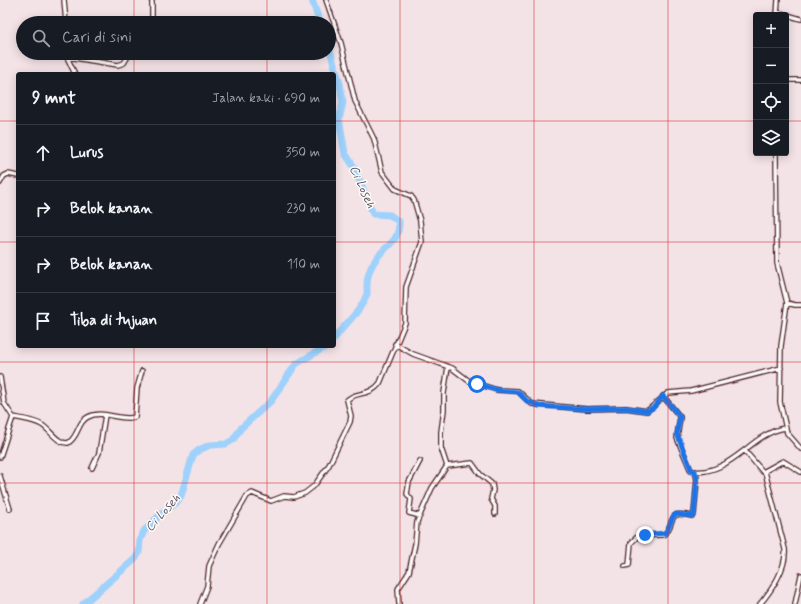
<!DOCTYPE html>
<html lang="id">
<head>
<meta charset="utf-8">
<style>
  body { margin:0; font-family:Mynerve,sans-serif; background:#20242c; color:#f1f3f6 }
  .controls { position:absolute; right:12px; top:12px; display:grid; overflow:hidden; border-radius:4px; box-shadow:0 2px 10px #0003 }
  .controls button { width:36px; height:36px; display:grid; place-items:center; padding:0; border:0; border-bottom:1px solid #363941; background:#171b24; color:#f1f3f6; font:20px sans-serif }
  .stop { position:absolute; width:12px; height:12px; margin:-9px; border:3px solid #1a73e8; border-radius:50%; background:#fff }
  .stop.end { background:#1a73e8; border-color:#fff; box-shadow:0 1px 4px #0008 }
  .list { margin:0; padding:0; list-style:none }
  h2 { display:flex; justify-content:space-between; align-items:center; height:52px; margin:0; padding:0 16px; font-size:17px }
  h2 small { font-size:13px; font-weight:400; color:#9ea1a6 }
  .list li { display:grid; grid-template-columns:26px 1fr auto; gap:12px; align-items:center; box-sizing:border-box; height:56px; padding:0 16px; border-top:1px solid #363941 }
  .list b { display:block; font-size:15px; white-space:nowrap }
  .list em { font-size:13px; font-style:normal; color:#9ea1a6 }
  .icon { flex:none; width:22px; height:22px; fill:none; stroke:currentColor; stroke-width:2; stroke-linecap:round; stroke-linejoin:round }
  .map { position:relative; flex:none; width:801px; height:604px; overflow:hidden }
  .search { position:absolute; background:#171b24; box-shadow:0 2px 10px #0003; left:16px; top:16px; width:320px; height:44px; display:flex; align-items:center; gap:10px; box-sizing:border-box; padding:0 14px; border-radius:22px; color:#9ea1a6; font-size:15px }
  .panel { position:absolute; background:#171b24; box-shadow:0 2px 10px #0003; left:16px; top:72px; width:320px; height:276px; border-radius:4px }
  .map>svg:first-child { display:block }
</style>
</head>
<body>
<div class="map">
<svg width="801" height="604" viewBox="0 0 801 604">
  <rect width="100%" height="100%" fill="#f4e3e6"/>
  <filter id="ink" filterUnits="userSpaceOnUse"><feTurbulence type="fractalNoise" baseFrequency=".025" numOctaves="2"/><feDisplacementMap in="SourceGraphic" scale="8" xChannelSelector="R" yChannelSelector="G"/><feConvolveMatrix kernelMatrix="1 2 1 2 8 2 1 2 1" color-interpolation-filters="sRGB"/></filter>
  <g filter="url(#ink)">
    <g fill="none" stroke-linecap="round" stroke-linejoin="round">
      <path stroke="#9ed1fc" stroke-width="7" d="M 312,0 L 320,23
        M 329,47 L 340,84 L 343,103 L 339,119 L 345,153 L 354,167 L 373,214 L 390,215 L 399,222 C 399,244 386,244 376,259 C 371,266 367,276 367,285 C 367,288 367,291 367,294 C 361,312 344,324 334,339
        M 83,604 L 134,560 L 139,553 L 140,540 L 144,531 L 162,513 L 175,503 L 181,496 L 193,455 L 199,450 L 210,445 L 226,444 L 233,440 L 241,428 L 271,401 L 296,364 L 327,346"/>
      <defs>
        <path id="street" d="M 64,0 L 66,23
          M 777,12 L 801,19
          M 777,15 L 778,0
          M 149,23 L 152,18 L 152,2
          M 65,53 L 75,74
          M 68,57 L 118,65 L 124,63 L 130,53
          M 786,80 L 801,80
          M 776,153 L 777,263 L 787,303 L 781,346 L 780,402 L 787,433 L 801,449
          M 0,183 L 4,176 L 8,174 L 18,176
          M 787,303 L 795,305 L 801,305
          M 395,344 L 413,354 L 452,368 L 469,381 L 497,390 L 518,391 L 532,404 L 587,409 L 626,408 L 647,411 L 668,393 L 691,391 L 781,368
          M 0,377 L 4,403 L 13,417 L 0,457
          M 663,396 L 680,417 L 677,438 L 691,471 C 730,477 751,433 785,428
          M 13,417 C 23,419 33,420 42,425 C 50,430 58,444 68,443 C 79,437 77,422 88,417 C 103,409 121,422 135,417 L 137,388 L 142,371
          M 745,451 L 763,472 L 783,461 L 801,472
          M 420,461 L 409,482 L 407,494 L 411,499 L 409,513 L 420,516
          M 447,466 L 472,463 L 480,474 L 492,484 L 493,490 L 491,499 L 495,506 L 495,514
          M 92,468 L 99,453 L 105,415
          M 0,476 L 10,509
          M 625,566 L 629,565 L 631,543 L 638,536 L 663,535 C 677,526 664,509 692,516 L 694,514 L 697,479 L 695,471
          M 200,604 L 207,586 L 209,566 L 219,544 L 247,496 L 252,493 L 271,501 L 284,496 L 294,497 L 305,493 L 314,486 L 329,465 L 350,422 L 351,416 L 347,400 C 355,391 370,397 380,383 L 405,323 L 406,287 L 422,242 L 420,221 L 414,200 L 411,196 L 395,189 L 382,172 L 374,139 L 355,101 L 341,43 L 326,0
          M 399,604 L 398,589 L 409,572 L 415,544 L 417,522 L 432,488 L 447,466 L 441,448 L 441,432 L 444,410 L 444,393 L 448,367
          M 760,604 C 772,590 787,567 785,549 L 765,472
          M 795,604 L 801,575"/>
      </defs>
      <use href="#street" stroke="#4a1f2b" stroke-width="6"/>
      <use href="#street" stroke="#fdfcf7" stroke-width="3.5"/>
    </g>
  </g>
  <g fill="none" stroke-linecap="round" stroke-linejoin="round" filter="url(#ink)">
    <path stroke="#1a73e8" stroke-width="5" d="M 477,384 L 497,390 L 518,392 L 527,401 L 539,406 L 587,409 L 626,408 L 647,411 L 654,407 L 663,396 L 680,417 L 677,434 L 690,467 L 691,471 L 695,471 L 697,479 L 694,514 L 692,516 L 676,514 L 673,517 L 666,533 L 645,535"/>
  </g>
  <path fill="none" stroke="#d62828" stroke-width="1" stroke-opacity="0.55" d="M 134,0 L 134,23M 267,0 L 267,23M 400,0 L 400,604M 534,0 L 534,604M 668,0 L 668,604M 134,53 L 134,74M 267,53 L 267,74M 0,121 L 18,121M 334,121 L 756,121M 786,121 L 801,121M 0,242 L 18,242M 334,242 L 801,242M 134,346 L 134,604M 267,346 L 267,604M 0,362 L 801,362M 0,483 L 801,483"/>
  <g text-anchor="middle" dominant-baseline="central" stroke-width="3" stroke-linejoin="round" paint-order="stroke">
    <g font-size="13" font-style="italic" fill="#63546a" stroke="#fdfcf7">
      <text transform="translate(362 187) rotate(66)">Ci Loseh</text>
      <text transform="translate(163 513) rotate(-48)">Ci Loseh</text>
    </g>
  </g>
</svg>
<div class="controls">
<button>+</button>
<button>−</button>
<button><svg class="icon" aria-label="locate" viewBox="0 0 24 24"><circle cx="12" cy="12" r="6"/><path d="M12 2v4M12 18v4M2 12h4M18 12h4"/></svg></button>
<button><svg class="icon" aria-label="layers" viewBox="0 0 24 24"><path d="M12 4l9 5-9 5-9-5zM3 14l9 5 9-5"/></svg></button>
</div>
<div class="stop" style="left:477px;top:384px"></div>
<div class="stop end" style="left:645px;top:535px"></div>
<div class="search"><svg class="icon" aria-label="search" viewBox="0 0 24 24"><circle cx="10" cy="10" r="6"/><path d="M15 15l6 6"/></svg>Cari di sini</div>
<section class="panel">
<h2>9 mnt<small>Jalan kaki · 690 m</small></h2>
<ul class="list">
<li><svg class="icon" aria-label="ahead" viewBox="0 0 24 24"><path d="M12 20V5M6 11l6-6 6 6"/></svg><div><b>Lurus</b></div><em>350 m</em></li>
<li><svg class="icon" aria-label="right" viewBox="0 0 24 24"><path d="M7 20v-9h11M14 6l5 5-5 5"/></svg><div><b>Belok kanan</b></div><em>230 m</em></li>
<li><svg class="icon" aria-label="right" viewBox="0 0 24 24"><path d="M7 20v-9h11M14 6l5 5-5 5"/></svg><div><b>Belok kanan</b></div><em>110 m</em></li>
<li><svg class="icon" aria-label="arrive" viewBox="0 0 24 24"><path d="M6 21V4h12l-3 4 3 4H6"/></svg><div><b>Tiba di tujuan</b></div></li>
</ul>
</section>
</div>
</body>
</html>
